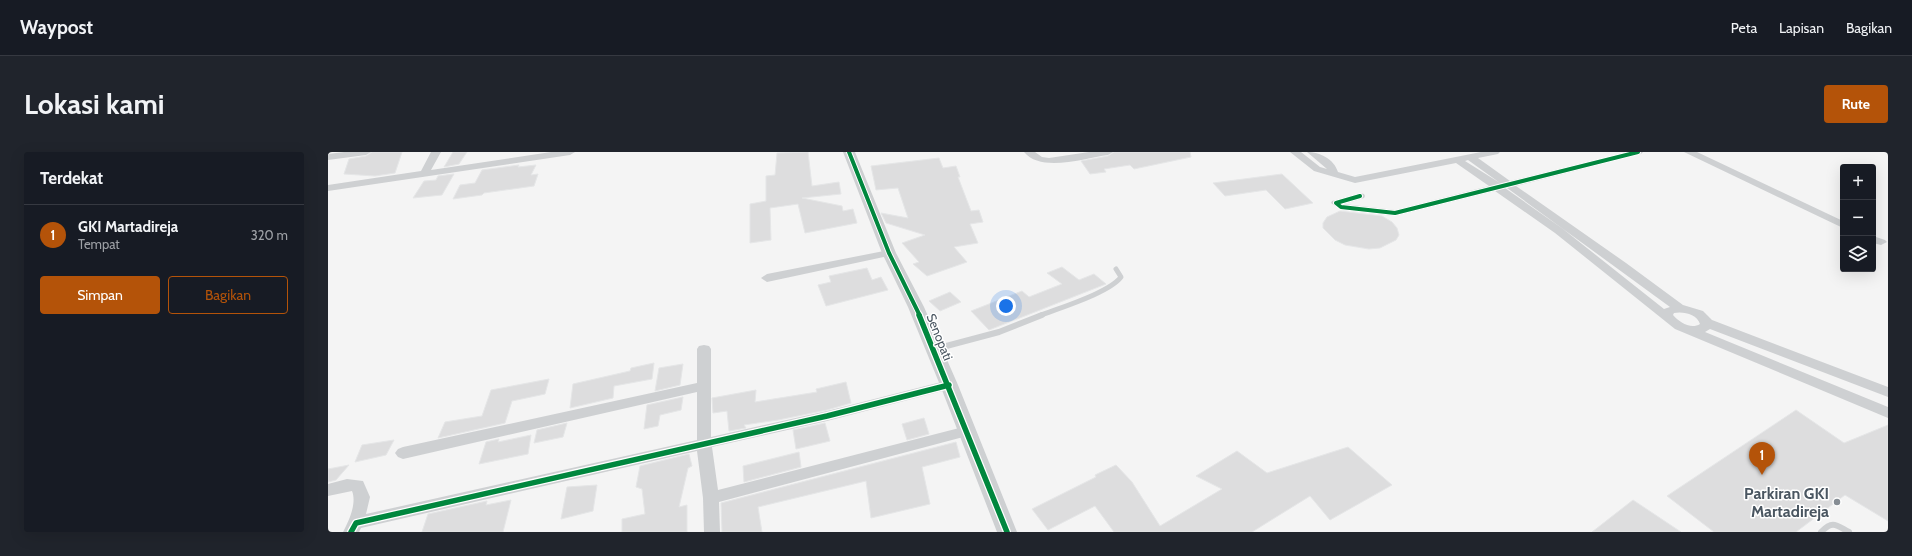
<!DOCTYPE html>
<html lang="id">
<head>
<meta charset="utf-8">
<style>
  body { margin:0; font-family:Cabin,sans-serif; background:#20242c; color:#f1f3f6 }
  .controls { position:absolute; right:12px; top:12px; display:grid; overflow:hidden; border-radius:4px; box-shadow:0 4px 16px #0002 }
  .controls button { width:36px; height:36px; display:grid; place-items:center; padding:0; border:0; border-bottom:1px solid #363941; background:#171b24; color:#f1f3f6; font:20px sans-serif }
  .you { position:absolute; left:678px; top:154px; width:14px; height:14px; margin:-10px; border:3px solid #fff; border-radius:50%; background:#1a73e8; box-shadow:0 0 0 6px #1a73e833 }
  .badge { display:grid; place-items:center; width:26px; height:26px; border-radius:50%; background:#b45309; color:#fff; font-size:13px; font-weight:700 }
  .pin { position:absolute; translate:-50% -33px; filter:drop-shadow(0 1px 2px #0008) }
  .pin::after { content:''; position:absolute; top:21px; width:14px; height:12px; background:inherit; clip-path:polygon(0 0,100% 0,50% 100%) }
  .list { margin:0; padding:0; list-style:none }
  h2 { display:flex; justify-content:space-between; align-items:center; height:52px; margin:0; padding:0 16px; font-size:17px }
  h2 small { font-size:13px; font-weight:400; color:#9ea1a6 }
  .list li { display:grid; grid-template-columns:26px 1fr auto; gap:12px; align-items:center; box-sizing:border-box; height:60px; padding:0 16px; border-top:1px solid #363941 }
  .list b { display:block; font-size:15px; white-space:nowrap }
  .list p { margin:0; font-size:13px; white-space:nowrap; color:#9ea1a6 }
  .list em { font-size:13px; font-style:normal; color:#9ea1a6 }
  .actions { display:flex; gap:8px; padding:12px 16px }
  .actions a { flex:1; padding:9px 0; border:1px solid #b45309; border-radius:4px; text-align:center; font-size:14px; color:#b45309 }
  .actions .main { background:#b45309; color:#fff }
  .icon { flex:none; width:22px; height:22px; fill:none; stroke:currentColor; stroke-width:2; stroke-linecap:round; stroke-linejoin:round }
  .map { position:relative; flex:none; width:1560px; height:380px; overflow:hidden; border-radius:4px }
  header { display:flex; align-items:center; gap:24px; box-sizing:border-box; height:56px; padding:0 20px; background:#171b24; border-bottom:1px solid #363941 }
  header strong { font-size:19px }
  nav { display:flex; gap:22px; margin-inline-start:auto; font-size:14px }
  .intro { display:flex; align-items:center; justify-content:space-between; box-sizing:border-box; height:96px; padding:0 24px }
  h1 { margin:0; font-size:28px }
  .button { padding:10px 18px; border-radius:4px; background:#b45309; color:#fff; font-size:14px; font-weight:700 }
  main { display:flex; gap:24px; padding:0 24px }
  aside { flex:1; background:#171b24; border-radius:4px; box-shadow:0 4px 16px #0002 }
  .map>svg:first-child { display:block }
</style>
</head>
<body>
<header>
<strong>Waypost</strong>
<nav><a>Peta</a><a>Lapisan</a><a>Bagikan</a></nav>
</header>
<div class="intro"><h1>Lokasi kami</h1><a class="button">Rute</a></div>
<main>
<aside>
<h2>Terdekat<small></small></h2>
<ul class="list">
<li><span class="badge">1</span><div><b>GKI Martadireja</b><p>Tempat</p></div><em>320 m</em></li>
</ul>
<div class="actions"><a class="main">Simpan</a><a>Bagikan</a></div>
</aside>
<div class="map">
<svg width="1560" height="380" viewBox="0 0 1560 380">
  <rect width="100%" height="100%" fill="#f4f4f4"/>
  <path fill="#ddddde" stroke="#e5e6e7" d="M 44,0 L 74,0 L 67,21 L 47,24 L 16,22 L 21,7 L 38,4 Z
    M 125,0 L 139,0 L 131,12 L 116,15 Z
    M 480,0 L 484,34 L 511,30 L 513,42 L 474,46 L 514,54 L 515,59 L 525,57 L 529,71 L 477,81 L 470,52 L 442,56 L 443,88 L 422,91 L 422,52 L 438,49 L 438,24 L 447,23 L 449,1 Z
    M 786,0 L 862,0 L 863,5 L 806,17 L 802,13 L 776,17 L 778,20 L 762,22 L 753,9 L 780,4 Z
    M 611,6 L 615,16 L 628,14 L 632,25 L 630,25 L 643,59 L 651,58 L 655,70 L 642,72 L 650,91 L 626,95 L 639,110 L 599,124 L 585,112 L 591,110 L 574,91 L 597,83 L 558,71 L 553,61 L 580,66 L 570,36 L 548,38 L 543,14 Z
    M 191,13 L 190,15 L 208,13 L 203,23 L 210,22 L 206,34 L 156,41 L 154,43 L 125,47 L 132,33 L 147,31 L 154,18 Z
    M 126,22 L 114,43 L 85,46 L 96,29 L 108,28 L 110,24 Z
    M 954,22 L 985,51 L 957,57 L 938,38 L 897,44 L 885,31 Z
    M 1012,59 L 1054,64 L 1064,70 L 1069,76 L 1071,83 L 1068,88 L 1052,96 L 1041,97 L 1017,93 L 1007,88 L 995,76 L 995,71 L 999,65 Z
    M 734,115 L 751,128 L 766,122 L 778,132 L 661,178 L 643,159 L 694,139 L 701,145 L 734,132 L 719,121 Z
    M 539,116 L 544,128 L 553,125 L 560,138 L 498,154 L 490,133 L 503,130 L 501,124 Z
    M 622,140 L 633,150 L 612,159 L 601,149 Z
    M 326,211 L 324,227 L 286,234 L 285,246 L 242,256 L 245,232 L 302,219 L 303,216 Z
    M 355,212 L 352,233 L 327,239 L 331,216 Z
    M 221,227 L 217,242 L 184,249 L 177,271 L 110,286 L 117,270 L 154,264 L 163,238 Z
    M 518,230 L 523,251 L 499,258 L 450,268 L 416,273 L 418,276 L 401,279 L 399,259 L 385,261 L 384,246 L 428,238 L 427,250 L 489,240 L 488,237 Z
    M 355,245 L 353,258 L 332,263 L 330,274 L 316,277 L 319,253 Z
    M 1468,258 L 1516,291 L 1560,273 L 1560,369 L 1517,343 L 1468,380 L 1386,380 L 1339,344 Z
    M 596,266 L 601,282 L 579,288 L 574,272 Z
    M 239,271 L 235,285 L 206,291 L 209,278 Z
    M 497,271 L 502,289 L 468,297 L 465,278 Z
    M 203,283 L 200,302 L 151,312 L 158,290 L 171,287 L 170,290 Z
    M 66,288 L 58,303 L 27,310 L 34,293 Z
    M 628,290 L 632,305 L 594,315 L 602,352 L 543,366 L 538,329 L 430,355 L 434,380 L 394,380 L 393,351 Z
    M 1020,295 L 1064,333 L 1002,368 L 982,344 L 924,380 L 786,380 L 767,354 L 720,378 L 704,357 L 768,325 L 767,323 L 788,313 L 804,330 L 832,374 L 894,337 L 868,324 L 909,299 L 939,321 Z
    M 471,300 L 473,315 L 416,330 L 415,314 Z
    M 361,302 L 364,314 L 360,316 L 351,355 L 359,353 L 359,380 L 294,380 L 294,367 L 317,362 L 314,337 L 308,335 L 312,314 Z
    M 21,313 L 8,328 L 0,330 L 0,317 Z
    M 269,333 L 265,359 L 233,367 L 239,335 Z
    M 183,348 L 175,380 L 94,380 L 100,362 L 150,351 L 159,349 L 158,353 Z
    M 1305,348 L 1353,380 L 1264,380 Z"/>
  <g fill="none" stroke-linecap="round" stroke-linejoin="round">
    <path stroke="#ced0d2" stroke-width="5" d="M 711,164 C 731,156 781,141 793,125 L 788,117"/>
    <path stroke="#ced0d2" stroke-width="6" d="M 607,197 L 671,180 L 714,163
      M 1493,380 C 1505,368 1508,373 1521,380"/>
    <path fill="#ced0d2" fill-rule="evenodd" d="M 16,0 L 43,0 L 38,3 L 0,8 L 0,2 Z
      M 103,0 L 113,0 L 103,18 L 223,0 L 247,0 L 242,3 L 0,39 L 0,33 L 93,19 Z
      M 696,0 L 707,0 L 714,5 L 721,6 L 761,0 L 785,0 L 780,3 C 757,6 713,21 696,0 Z
      M 962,0 L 973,0 L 992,15 L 999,17 L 979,0 C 992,0 1006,7 1010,20 L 1027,25 L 1153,0 L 1172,0 L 1170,2 L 1150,6 L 1182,29 L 1299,0 L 1315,0 L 1313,2 L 1188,34 L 1298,111 L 1355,153 L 1375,159 L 1384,168 L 1560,235 L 1560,245 L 1382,177 L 1377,180 L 1560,255 L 1560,266 L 1347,177 L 1227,81 L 1167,39 L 1067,64 L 1013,58 L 1003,51 L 1004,49 L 1032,41 L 1036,42 L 1037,44 L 1036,46 L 1016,52 L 1067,58 L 1161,34 L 1128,11 L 1027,31 L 986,19 ZM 1140,8 L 1172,31 L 1137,9 ZM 1177,36 L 1179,36 L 1342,155 L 1336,157 L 1235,77 ZM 1346,161 C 1355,159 1369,162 1372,172 C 1363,178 1351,170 1345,163 Z
      M 1356,0 L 1369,0 L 1515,69 L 1515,76 Z
      M 1545,84 L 1557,88 L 1559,90 L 1553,93 L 1545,91 Z
      M 561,98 L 565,99 L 567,101 L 565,103 L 439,130 L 433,126 L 439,122 Z
      M 376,193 L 381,194 L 383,197 L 383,285 L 499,259 L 621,228 L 626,230 L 628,233 L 626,236 L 499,269 L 384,295 L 390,338 L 639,274 L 644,275 L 646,279 L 644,283 L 639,284 L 391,350 L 392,380 L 376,380 L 375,346 L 369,299 L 33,376 L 31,380 L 15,380 C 21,369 29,351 24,339 L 0,344 L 0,332 L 19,327 L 35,329 L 42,345 L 38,362 L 369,288 L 369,240 L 75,307 L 70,305 L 67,301 L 70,297 L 75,295 L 369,231 L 369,197 L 371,194 Z"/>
    <path fill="#ced0d2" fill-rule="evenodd" d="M 515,0 L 527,0 L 568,101 L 596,155 L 630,233 L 689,380 L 669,380 L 612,233 L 580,155 L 554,101 Z"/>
    <defs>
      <path id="cycleway-far1" d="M 521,0 L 561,101 L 592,164
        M 1032,44 L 1008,51 L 1013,55 L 1067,61 L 1310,0"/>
      <path id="cycleway" d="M 591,163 L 679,380
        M 23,380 L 28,371 L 499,264 L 621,233"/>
    </defs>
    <use href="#cycleway-far1" stroke="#fff" stroke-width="6"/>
    <use href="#cycleway" stroke="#fff" stroke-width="8"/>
    <use href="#cycleway-far1" stroke="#00873e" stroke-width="4"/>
    <use href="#cycleway" stroke="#00873e" stroke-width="5.5"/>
  </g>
  <circle fill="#868d94" stroke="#fff" stroke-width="1.5" cx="1509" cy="350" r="4"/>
  <g text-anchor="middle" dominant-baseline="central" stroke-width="3" stroke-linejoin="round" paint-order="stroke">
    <g font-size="13" fill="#4a5661" stroke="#fff">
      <text transform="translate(612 185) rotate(68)">Senopati</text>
    </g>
    <g font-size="16" font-weight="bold" fill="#4a5661" stroke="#fff" text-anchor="end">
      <text x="1501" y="341">Parkiran GKI<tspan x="1501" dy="18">Martadireja</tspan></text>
    </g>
  </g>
</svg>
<div class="controls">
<button>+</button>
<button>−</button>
<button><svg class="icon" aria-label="layers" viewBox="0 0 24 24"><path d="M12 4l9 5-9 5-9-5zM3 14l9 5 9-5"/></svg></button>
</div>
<div class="you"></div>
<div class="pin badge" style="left:1434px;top:323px">1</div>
</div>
</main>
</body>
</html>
